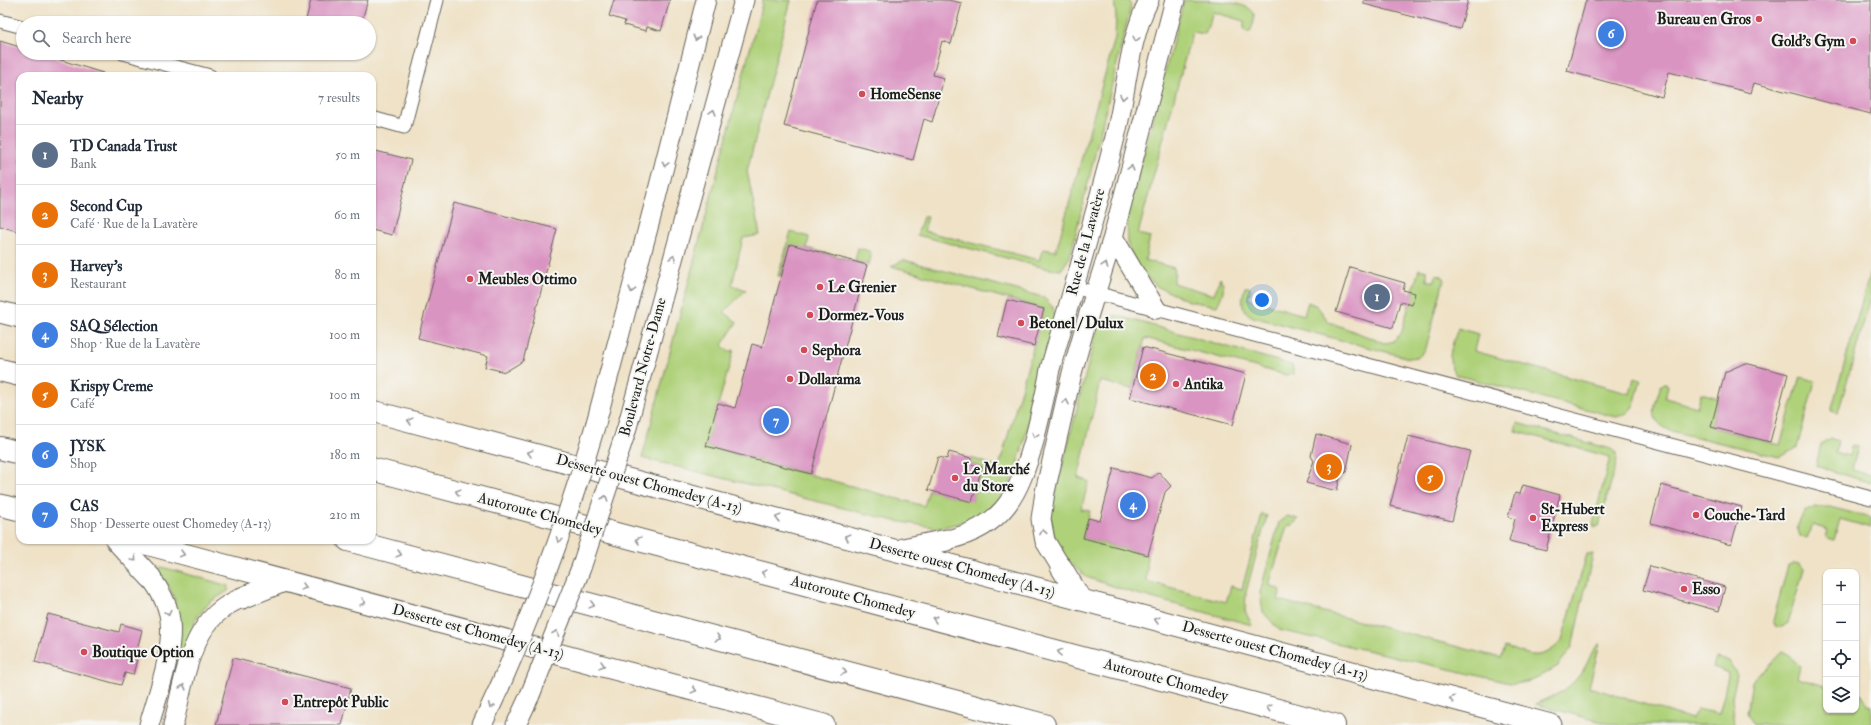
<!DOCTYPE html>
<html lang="en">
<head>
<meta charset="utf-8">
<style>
  body { margin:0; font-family:"IM FELL Double Pica",serif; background:#f6f6f7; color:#1f2937 }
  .controls { position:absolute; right:12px; bottom:12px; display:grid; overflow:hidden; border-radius:8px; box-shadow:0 1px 3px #0004 }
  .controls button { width:36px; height:36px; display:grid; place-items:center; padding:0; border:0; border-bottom:1px solid #e0e1e3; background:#fff; color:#1f2937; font:20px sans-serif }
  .you { position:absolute; left:1262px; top:300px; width:14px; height:14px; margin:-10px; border:3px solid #fff; border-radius:50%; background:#1a73e8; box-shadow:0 0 0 6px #1a73e833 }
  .badge { display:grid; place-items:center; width:26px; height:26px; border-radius:50%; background:#d1495b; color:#fff; font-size:13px; font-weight:700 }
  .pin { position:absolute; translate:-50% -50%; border:2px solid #fff; box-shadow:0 1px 4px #0006 }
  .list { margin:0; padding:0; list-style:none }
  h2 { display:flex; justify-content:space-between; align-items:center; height:52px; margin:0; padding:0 16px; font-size:17px }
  h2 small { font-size:13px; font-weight:400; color:#747a83 }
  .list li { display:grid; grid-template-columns:26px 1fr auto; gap:12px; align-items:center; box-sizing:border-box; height:60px; padding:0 16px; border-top:1px solid #e0e1e3 }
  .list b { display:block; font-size:15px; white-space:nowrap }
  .list p { margin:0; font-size:13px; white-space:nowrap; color:#747a83 }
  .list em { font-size:13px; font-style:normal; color:#747a83 }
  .icon { flex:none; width:22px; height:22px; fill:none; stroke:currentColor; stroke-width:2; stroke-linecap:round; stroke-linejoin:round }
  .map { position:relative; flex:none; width:1871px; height:725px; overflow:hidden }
  .search { position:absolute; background:#fff; box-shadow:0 1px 3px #0004; left:16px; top:16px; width:360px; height:44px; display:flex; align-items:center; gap:10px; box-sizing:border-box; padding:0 14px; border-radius:22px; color:#747a83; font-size:15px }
  .panel { position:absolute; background:#fff; box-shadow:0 1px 3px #0004; left:16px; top:72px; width:360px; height:472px; border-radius:12px }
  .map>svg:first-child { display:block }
</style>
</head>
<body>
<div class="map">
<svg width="1871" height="725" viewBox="0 0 1871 725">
  <rect width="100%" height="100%" fill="#f6f6f2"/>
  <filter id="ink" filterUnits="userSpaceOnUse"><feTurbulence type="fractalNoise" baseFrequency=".025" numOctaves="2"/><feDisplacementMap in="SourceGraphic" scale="8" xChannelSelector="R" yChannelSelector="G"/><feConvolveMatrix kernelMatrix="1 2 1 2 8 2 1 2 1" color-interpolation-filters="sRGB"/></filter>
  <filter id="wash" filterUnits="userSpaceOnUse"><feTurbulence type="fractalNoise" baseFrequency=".012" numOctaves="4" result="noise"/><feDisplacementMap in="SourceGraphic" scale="16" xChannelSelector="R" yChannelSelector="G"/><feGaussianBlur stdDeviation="0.9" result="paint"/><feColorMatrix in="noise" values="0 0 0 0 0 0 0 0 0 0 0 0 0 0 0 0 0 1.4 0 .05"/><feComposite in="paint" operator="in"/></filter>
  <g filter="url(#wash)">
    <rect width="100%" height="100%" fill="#efe2c7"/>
    <path fill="#afd179" stroke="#66764a" d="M 763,0 L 791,0 L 747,171 L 760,235 L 743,238 L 732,285 L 746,290 L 724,312 L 737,322 L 722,345 L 729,352 L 734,350 L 706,446 L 924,506 L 929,490 L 972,501 L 982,467 L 970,464 L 971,458 L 999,467 L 1044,309 L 891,266 L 904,260 L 1043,297 L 1053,307 L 1055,321 L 1022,449 L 1006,496 L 981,518 L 939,528 L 895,521 L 642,458 Z
      M 1114,0 L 1129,0 L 1131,6 L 1070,257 L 1061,270 L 1049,269 L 917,235 L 923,217 L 928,217 L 924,231 L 1039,260 L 1043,249 L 1056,251 L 1115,38 L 1116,16 Z
      M 1184,0 C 1199,0 1250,0 1254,14 C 1255,20 1252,27 1250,32 L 1246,32 L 1244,30 L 1244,21 L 1213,12 L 1205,34 L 1192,32 L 1138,234 L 1150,237 L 1145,260 L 1174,268 L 1175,273 L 1173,283 L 1214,295 L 1220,278 C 1227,288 1221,297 1217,306 L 1189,301 L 1158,287 L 1139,270 L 1128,246 L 1127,215 Z
      M 791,232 L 809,237 L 807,248 L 855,261 L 858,248 L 869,251 L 871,256 L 869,265 L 790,245 L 781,276 L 778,276 Z
      M 1419,269 L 1427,271 L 1427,281 L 1435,281 L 1436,274 L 1442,276 L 1444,280 L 1426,348 C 1422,356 1418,357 1409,358 L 1253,317 C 1239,310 1242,300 1245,287 L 1249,287 L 1251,289 L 1248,299 L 1304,315 L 1308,302 L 1317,306 L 1329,322 L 1384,343 L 1392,342 L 1401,334 Z
      M 1871,269 L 1871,297 L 1838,413 L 1831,411 Z
      M 1115,315 L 1292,365 L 1294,374 L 1286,375 L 1145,338 L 1132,389 L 1100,381 L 1078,478 L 1089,481 L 1081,509 L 1090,511 L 1083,538 L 1148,555 L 1146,581 L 1226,602 L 1231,586 L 1242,589 L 1262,514 L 1267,516 L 1246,592 L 1245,611 L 1252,625 L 1133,593 L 1086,577 L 1068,561 L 1055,540 L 1050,515 L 1097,329 L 1106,320 Z
      M 1458,328 L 1478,334 L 1474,351 L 1630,394 L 1634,378 L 1641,380 C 1635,398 1637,413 1616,417 L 1456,375 C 1444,360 1453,344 1458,328 Z
      M 1800,377 L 1815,381 L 1797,448 L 1779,457 L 1671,431 C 1646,420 1655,406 1661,385 L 1666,384 L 1668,387 L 1665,398 L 1697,407 L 1701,393 L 1718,398 L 1711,427 L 1780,445 Z
      M 1517,423 L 1611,449 L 1616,453 L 1617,461 L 1599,526 L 1595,527 L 1593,524 L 1610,457 L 1515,431 Z
      M 1830,438 L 1838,441 L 1835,453 L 1849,456 L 1852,445 L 1858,446 L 1852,470 L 1871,475 L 1871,483 L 1816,466 L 1821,444 Z
      M 1816,507 L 1830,507 L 1871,518 L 1871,528 L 1840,519 L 1834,540 L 1826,537 L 1828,530 L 1813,525 L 1807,538 L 1800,536 L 1797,527 L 1804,512 Z
      M 1287,516 L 1298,519 L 1293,525 L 1287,526 L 1269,585 L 1281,590 L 1278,600 L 1501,658 L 1505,647 C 1530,655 1542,663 1562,640 L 1587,554 L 1593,554 L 1572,647 L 1558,666 L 1545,674 L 1527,682 L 1514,684 L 1279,630 L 1263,612 L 1260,593 L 1279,522 Z
      M 1794,563 L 1800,564 L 1804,569 L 1788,623 L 1782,627 L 1776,627 L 1773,621 L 1788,565 Z
      M 162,567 L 229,586 L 228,591 L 210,602 L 196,618 L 174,693 L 172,693 L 175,600 L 167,583 L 159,572 Z
      M 1600,643 L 1589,687 L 1692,719 L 1698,709 L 1719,714 L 1729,673 L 1713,667 L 1716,658 L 1729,661 L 1737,675 L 1732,698 L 1735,725 L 1613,725 L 1535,704 C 1558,695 1572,688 1585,667 C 1591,657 1590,652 1600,643 Z
      M 1782,652 L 1790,656 L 1800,666 L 1797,678 L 1826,686 L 1826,710 L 1856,710 L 1856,694 L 1861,695 L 1867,705 L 1871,706 L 1871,725 L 1754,725 L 1747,713 L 1752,681 Z"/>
    <g id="blocks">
      <path fill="#da94c2" d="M 311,0 L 368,0 L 361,23 L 305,23 Z
        M 614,0 L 670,0 L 661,31 L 647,27 L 646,31 L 624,25 L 625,21 L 609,16 Z
        M 817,0 L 948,0 L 962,3 L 951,44 L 942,41 L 933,75 L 944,78 L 932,122 L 924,119 L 913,160 L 784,126 Z
        M 1364,0 L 1468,0 L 1460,29 L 1364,4 Z
        M 1586,0 L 1871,0 L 1871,114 L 1754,83 L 1751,93 L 1669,72 L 1662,97 L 1567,71 Z
        M 0,41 L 23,48 L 23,53 L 38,53 L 103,73 L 103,76 L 20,76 L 20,232 L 0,226 Z
        M 372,150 L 411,160 L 392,235 L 372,230 Z
        M 454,203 L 557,229 L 523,361 L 505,372 L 485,367 L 488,356 L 418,338 Z
        M 790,244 L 867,265 L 811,474 L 706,446 L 718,403 L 735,408 L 752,344 L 762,347 Z
        M 1350,267 L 1405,283 L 1403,290 L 1415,293 L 1412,305 L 1400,302 L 1393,328 L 1336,312 Z
        M 1007,300 L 1044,309 L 1034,346 L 998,337 Z
        M 1143,347 L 1246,374 L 1233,425 L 1130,398 Z
        M 1745,363 L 1788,374 L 1770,442 L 1711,427 L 1725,372 Z
        M 1316,434 L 1352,444 L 1346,473 L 1341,472 L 1337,491 L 1306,483 L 1314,461 L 1311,456 Z
        M 1408,436 L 1470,451 L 1452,521 L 1390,506 Z
        M 949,452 L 971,458 L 970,464 L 982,467 L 972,502 L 928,490 L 938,457 L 947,459 Z
        M 1114,468 L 1152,478 L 1159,472 L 1171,486 L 1165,492 L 1148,555 L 1083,538 L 1088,518 L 1100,521 Z
        M 1523,485 L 1560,495 L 1546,550 L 1509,541 L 1515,519 L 1508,517 L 1515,493 L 1520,494 Z
        M 1661,485 L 1742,507 L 1731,545 L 1651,523 Z
        M 1650,566 L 1725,587 L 1719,611 L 1643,590 Z
        M 48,614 L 119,632 L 121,624 L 142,630 L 135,658 L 137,659 L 133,675 L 125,673 L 121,685 L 35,662 Z
        M 233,658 L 351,688 L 342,725 L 216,725 Z"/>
    </g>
  </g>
  <g filter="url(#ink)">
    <use href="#blocks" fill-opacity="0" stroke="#666158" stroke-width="1"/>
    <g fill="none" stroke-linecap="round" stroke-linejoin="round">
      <defs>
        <path id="street" d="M 0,21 L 23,27
          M 123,53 L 210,76
          M 372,118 L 404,127 L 437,0
          M 1073,287 L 1871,498"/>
        <path id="secondary" d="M 1113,237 L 1156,309
          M 596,423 L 656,198 L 706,0
          M 626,431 L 744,0
          M 947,540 C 1005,527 1019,493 1034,441 C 1040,417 1046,393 1050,369 C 1073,289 1098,209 1117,129 C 1127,87 1129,39 1149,0
          M 1061,567 L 1045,541 L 1041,519 L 1045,492 L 1072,373 L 1086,323 L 1113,237 L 1175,0
          M 149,725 C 158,694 176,645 169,614 C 166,600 159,589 151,578
          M 173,725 C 186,677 189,618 242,598
          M 482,725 L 500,686
          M 516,725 L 530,695"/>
        <path id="primary" d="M 0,312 L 20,317
          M 372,411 L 1551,725
          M 0,505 L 20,510
          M 116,540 L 151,578
          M 131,540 L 824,725
          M 903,549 L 947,540
          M 1061,567 L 1081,600
          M 242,598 L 284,581"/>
        <path id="highway" d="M 0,370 L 20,375
          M 0,448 L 20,453
          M 372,469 L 1334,725
          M 348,540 L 1044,725"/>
      </defs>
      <use href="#street" stroke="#666158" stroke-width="15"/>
      <use href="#secondary" stroke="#666158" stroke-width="21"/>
      <use href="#primary" stroke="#666158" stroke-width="23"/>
      <use href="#highway" stroke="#666158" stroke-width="24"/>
      <use href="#street" stroke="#fff" stroke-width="13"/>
      <use href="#secondary" stroke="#fff" stroke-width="19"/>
      <use href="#primary" stroke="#fff" stroke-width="21"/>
      <use href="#highway" stroke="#fff" stroke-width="22"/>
      <defs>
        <path id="secondary-bridge" d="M 500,686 C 538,600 570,513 596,423
          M 530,695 L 581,568 L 626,431"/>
      </defs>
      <use href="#secondary-bridge" stroke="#666158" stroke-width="21" stroke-linecap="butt"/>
      <use href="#secondary-bridge" stroke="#fff" stroke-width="19"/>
    </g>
    <defs><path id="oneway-chevron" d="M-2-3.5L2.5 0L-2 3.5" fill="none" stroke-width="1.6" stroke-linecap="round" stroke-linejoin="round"/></defs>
    <g stroke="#999">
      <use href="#oneway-chevron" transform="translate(696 38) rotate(105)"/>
      <use href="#oneway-chevron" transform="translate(1136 39) rotate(104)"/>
      <use href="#oneway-chevron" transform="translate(1123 97) rotate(101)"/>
      <use href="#oneway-chevron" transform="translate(713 112) rotate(-74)"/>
      <use href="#oneway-chevron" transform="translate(665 164) rotate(104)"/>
      <use href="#oneway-chevron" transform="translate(1131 168) rotate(-75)"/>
      <use href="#oneway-chevron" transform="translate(673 258) rotate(-75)"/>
      <use href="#oneway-chevron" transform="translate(1105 265) rotate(-73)"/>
      <use href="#oneway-chevron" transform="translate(632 290) rotate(105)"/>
      <use href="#oneway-chevron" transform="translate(1066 402) rotate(-78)"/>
      <use href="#oneway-chevron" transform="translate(410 421) rotate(-165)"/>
      <use href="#oneway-chevron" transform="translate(1035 435) rotate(105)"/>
      <use href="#oneway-chevron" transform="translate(530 453) rotate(-165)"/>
      <use href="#oneway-chevron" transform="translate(458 492) rotate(-165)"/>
      <use href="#oneway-chevron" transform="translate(605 498) rotate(-72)"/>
      <use href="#oneway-chevron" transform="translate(778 518) rotate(-165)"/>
      <use href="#oneway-chevron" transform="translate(1043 532) rotate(-100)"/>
      <use href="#oneway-chevron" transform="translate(847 537) rotate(-165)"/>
      <use href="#oneway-chevron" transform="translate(559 540) rotate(111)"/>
      <use href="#oneway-chevron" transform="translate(638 540) rotate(-165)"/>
      <use href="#oneway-chevron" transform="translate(182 554) rotate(15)"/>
      <use href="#oneway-chevron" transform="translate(399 554) rotate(15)"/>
      <use href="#oneway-chevron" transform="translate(134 559) rotate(47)"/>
      <use href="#oneway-chevron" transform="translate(764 573) rotate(-165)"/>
      <use href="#oneway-chevron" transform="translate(304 587) rotate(15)"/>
      <use href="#oneway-chevron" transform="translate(363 602) rotate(15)"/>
      <use href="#oneway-chevron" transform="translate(592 605) rotate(15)"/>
      <use href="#oneway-chevron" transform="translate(168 613) rotate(77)"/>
      <use href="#oneway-chevron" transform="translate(935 619) rotate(-165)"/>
      <use href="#oneway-chevron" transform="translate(1157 620) rotate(-165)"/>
      <use href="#oneway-chevron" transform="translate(556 633) rotate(-68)"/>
      <use href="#oneway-chevron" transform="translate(718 638) rotate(15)"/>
      <use href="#oneway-chevron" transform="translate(1060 652) rotate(-165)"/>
      <use href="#oneway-chevron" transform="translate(602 665) rotate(15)"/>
      <use href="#oneway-chevron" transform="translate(844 672) rotate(15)"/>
      <use href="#oneway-chevron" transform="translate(183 687) rotate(-75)"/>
      <use href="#oneway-chevron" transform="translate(694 690) rotate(15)"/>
      <use href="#oneway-chevron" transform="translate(1452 699) rotate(-165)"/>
      <use href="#oneway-chevron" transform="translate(491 706) rotate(114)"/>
      <use href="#oneway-chevron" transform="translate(1269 708) rotate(-165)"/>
    </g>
  </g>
  <g fill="#d1495b" stroke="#f6f6f2" stroke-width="1.5">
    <circle cx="1759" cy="19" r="4"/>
    <circle cx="1853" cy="41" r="4"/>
    <circle cx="862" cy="94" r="4"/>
    <circle cx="470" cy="279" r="4"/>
    <circle cx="820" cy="287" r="4"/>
    <circle cx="810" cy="315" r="4"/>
    <circle cx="1021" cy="323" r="4"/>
    <circle cx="804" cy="350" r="4"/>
    <circle cx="790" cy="379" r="4"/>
    <circle cx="1176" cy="384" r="4"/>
    <circle cx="955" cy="478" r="4"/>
    <circle cx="1696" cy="515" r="4"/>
    <circle cx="1533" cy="518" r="4"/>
    <circle cx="1684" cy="589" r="4"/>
    <circle cx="84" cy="652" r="4"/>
    <circle cx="285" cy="702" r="4"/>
  </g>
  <g text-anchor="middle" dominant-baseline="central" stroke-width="4" stroke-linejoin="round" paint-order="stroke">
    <g font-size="15" font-weight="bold" fill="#1c1c1c" stroke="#f6f6f2" text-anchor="start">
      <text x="1751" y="19" text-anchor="end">Bureau en Gros</text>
      <text x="1845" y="41" text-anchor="end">Gold's Gym</text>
      <text x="870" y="94">HomeSense</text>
      <text x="478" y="279">Meubles Ottimo</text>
      <text x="828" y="287">Le Grenier</text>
      <text x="818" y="315">Dormez-Vous</text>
      <text x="1029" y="323">Betonel / Dulux</text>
      <text x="812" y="350">Sephora</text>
      <text x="798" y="379">Dollarama</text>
      <text x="1184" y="384">Antika</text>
      <text x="963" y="469">Le Marché<tspan x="963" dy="17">du Store</tspan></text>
      <text x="1541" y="509">St-Hubert<tspan x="1541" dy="17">Express</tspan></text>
      <text x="1704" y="515">Couche-Tard</text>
      <text x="1692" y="589">Esso</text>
      <text x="92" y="652">Boutique Option</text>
      <text x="293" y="702">Entrepôt Public</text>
    </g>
    <g font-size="15" fill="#1c1c1c" stroke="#f6f6f2">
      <text transform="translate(1086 242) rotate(-75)">Rue de la Lavatère</text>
      <text transform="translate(643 367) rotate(-75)">Boulevard Notre-Dame</text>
      <text transform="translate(649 484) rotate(15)">Desserte ouest Chomedey (A-13)</text>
      <text transform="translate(540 514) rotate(15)">Autoroute Chomedey</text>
      <text transform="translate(962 568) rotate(15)">Desserte ouest Chomedey (A-13)</text>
      <text transform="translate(853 597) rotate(15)">Autoroute Chomedey</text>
      <text transform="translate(478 632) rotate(15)">Desserte est Chomedey (A-13)</text>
      <text transform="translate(1275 651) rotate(15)">Desserte ouest Chomedey (A-13)</text>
      <text transform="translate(1166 680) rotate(15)">Autoroute Chomedey</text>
    </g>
  </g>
</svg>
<div class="controls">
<button>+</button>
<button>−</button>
<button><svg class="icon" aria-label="locate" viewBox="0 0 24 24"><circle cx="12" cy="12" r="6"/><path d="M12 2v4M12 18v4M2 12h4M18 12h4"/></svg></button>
<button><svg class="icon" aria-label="layers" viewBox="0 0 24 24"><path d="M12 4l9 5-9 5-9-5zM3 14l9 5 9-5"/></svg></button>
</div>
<div class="you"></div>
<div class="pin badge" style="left:1377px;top:297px;background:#5c6f8a">1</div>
<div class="pin badge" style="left:1153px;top:376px;background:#e8710a">2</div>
<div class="pin badge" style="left:1329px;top:467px;background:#e8710a">3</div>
<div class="pin badge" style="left:1133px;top:505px;background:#3f7fe0">4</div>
<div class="pin badge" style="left:1430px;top:478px;background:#e8710a">5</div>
<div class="pin badge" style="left:1611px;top:34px;background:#3f7fe0">6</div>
<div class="pin badge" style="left:776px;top:421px;background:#3f7fe0">7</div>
<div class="search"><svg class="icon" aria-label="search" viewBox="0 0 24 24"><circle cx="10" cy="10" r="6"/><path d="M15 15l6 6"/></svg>Search here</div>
<section class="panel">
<h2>Nearby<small>7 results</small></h2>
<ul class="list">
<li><span class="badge" style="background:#5c6f8a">1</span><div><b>TD Canada Trust</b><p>Bank</p></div><em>50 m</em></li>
<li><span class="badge" style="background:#e8710a">2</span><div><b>Second Cup</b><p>Café · Rue de la Lavatère</p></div><em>60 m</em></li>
<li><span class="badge" style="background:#e8710a">3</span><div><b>Harvey's</b><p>Restaurant</p></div><em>80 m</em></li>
<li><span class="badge" style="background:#3f7fe0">4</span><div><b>SAQ Sélection</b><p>Shop · Rue de la Lavatère</p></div><em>100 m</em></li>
<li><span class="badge" style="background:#e8710a">5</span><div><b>Krispy Creme</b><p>Café</p></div><em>100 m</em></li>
<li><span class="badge" style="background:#3f7fe0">6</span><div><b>JYSK</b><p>Shop</p></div><em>180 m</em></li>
<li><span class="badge" style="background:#3f7fe0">7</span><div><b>CAS</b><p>Shop · Desserte ouest Chomedey (A-13)</p></div><em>210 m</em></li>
</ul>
</section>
</div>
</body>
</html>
